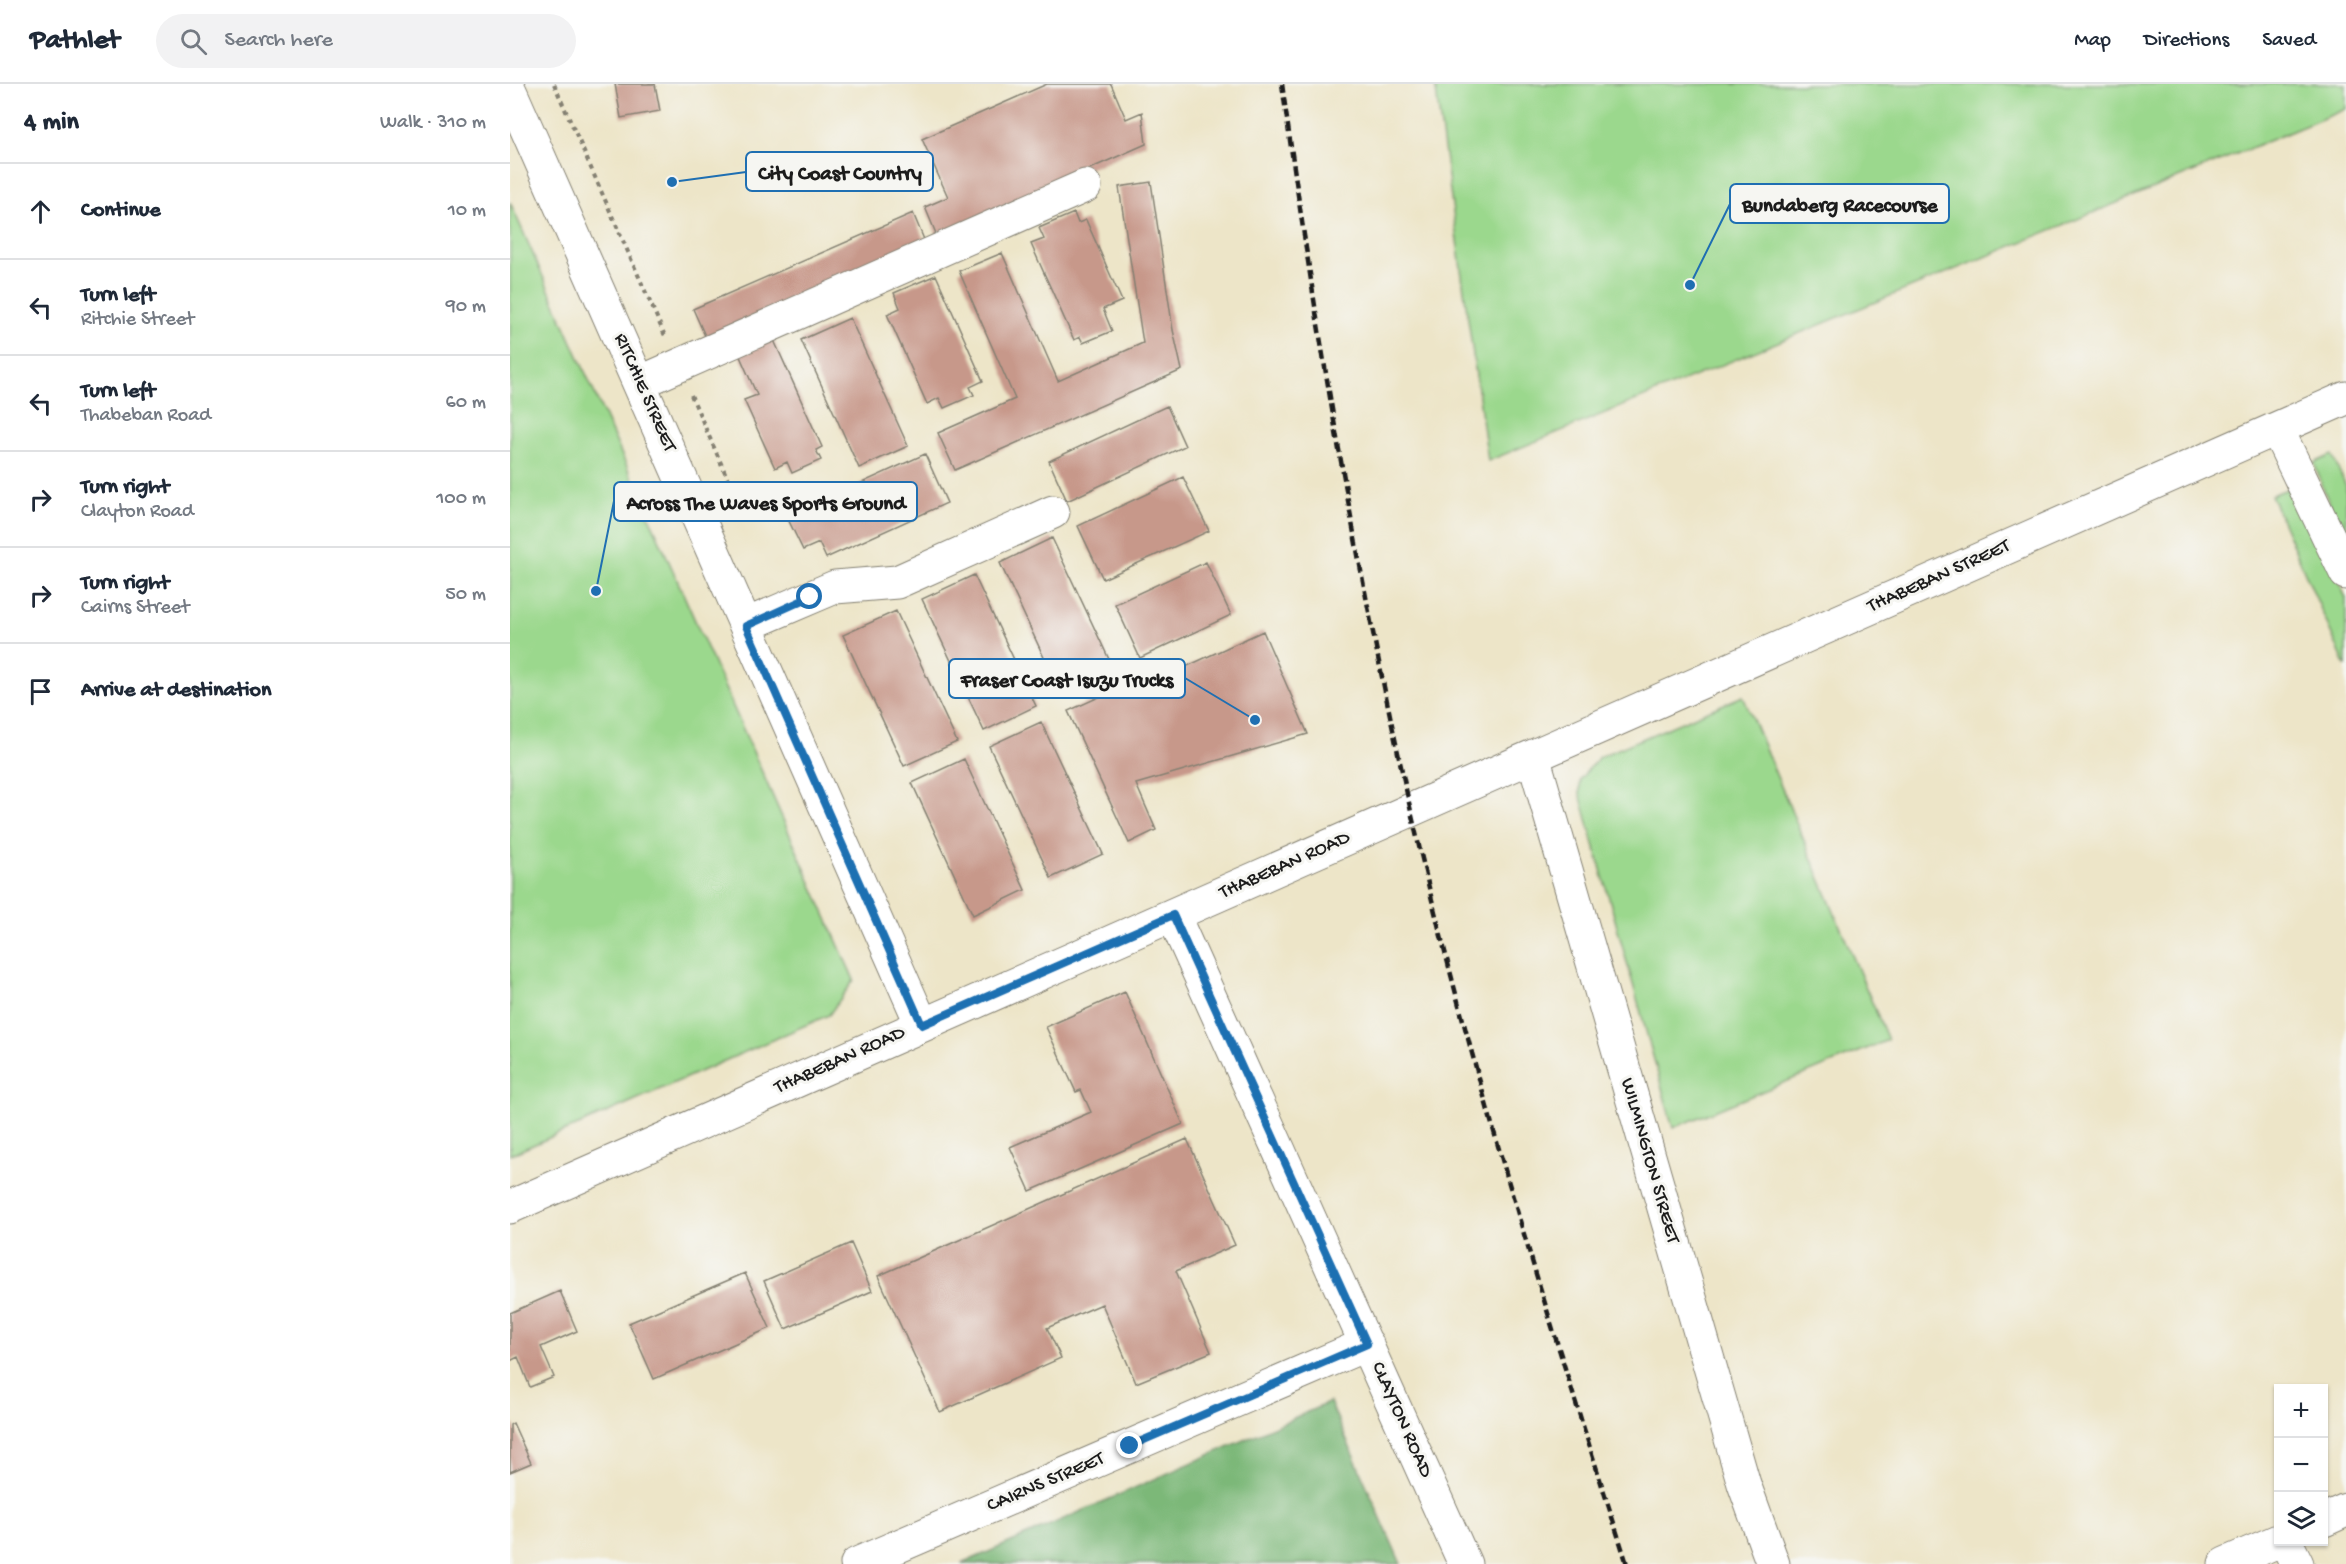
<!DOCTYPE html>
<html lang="en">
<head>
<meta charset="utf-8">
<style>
  body { margin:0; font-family:"Gochi Hand",sans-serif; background:#f2f2f3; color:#1f2937 }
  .controls { position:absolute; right:18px; bottom:18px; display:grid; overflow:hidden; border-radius:0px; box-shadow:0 2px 4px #0004 }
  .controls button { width:54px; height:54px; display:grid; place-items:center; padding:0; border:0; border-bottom:2px solid #e0e1e3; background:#fff; color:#1f2937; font:30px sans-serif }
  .stop { position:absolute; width:18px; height:18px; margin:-14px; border:4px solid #1f6fb2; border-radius:50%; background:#fff }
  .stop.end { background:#1f6fb2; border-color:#fff; box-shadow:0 2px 6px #0008 }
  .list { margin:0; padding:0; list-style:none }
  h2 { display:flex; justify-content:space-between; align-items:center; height:78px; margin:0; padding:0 24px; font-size:26px }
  h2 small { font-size:20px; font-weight:400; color:#747a83 }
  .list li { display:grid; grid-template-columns:39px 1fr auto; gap:18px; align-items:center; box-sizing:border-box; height:96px; padding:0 24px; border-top:2px solid #e0e1e3 }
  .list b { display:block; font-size:22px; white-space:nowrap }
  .list p { margin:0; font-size:20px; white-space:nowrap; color:#747a83 }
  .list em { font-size:20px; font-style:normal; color:#747a83 }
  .icon { flex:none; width:33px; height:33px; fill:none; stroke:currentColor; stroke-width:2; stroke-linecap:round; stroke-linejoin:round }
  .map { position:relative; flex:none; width:1836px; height:1480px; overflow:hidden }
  header { display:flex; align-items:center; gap:36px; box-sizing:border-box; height:84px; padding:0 30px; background:#fff; border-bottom:2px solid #e0e1e3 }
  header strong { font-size:28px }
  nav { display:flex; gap:33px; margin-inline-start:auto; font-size:21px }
  .search { width:420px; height:54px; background:#f2f2f3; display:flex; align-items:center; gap:15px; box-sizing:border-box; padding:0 21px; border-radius:33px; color:#747a83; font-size:22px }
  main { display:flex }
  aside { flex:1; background:#fff }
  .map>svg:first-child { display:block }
</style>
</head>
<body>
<header>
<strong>Pathlet</strong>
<div class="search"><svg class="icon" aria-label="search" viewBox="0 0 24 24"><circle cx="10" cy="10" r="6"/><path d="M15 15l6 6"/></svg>Search here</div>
<nav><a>Map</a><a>Directions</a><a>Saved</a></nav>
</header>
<main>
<aside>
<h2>4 min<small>Walk · 310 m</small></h2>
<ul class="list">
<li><svg class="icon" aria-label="ahead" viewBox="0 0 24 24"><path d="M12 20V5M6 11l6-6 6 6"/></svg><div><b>Continue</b></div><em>10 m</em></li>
<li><svg class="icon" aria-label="left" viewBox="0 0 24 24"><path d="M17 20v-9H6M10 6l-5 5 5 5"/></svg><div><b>Turn left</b><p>Ritchie Street</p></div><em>90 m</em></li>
<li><svg class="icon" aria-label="left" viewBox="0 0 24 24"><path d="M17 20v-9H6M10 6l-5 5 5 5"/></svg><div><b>Turn left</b><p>Thabeban Road</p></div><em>60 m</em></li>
<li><svg class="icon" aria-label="right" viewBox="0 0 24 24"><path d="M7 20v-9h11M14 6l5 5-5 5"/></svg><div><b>Turn right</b><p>Clayton Road</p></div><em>100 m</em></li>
<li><svg class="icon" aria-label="right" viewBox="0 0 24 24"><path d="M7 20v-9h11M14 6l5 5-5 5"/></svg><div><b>Turn right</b><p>Cairns Street</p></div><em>50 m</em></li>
<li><svg class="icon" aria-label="arrive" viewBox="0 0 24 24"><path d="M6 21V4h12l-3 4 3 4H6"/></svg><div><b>Arrive at destination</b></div></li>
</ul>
</aside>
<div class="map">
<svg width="1836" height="1480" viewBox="0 0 1836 1480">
  <rect width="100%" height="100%" fill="#f6f6f2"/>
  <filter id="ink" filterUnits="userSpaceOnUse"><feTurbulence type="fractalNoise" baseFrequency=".0167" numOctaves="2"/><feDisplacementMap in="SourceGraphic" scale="12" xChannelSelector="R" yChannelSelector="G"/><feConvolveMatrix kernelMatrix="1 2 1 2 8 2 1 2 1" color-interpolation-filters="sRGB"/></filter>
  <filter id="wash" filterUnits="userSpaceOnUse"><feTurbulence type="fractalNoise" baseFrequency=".008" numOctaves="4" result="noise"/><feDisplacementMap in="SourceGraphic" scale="24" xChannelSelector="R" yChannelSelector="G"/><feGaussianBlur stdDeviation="1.35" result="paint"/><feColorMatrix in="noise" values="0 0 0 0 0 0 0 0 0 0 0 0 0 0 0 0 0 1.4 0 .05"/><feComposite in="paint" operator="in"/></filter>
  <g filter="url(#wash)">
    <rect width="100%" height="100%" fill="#ede5c8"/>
    <path fill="#9bd88d" stroke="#5c7a54" stroke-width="1.5" d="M 925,0 L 1836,0 L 1836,25 L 978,377 Z
      M 0,118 L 344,896 L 319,931 L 0,1071 Z
      M 1822,371 L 1836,402 L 1836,465 L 1804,379 Z
      M 1786,402 L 1836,514 L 1836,583 L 1761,411 Z
      M 1233,612 L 1378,956 L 1163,1044 L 1070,710 L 1070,695 L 1089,673 Z"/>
    <path fill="#7cb878" stroke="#4c6a4a" stroke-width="1.5" d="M 820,1318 L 891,1480 L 451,1480 Z"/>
    <g id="blocks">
      <path fill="#c7988a" d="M 105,0 L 145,0 L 150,27 L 111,34 Z
        M 537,0 L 601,0 L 616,35 L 632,28 L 636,60 L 427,152 L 415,123 L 438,113 L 412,55 Z
        M 641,98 L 663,246 L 672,286 L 445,386 L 428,349 L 505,315 L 449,187 L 492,169 L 548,297 L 633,259 L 609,103 Z
        M 403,129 L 415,158 L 196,254 L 183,225 Z
        M 564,129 L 568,139 L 576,136 L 612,217 L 593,225 L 602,247 L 573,259 L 570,253 L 564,256 L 521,160 L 534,155 L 529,144 Z
        M 426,191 L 473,297 L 460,303 L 464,311 L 434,324 L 429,314 L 417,320 L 377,230 L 390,224 L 384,209 Z
        M 340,234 L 398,362 L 349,384 L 291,256 Z
        M 263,254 L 312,363 L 306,366 L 311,376 L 282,389 L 277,378 L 265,384 L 234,316 L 247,311 L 229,270 Z
        M 657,322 L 675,362 L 557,417 L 539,377 Z
        M 415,370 L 437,419 L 316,474 L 309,459 L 293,466 L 277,433 Z
        M 673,393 L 699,447 L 593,495 L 568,442 Z
        M 542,454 L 604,586 L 551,610 L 490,479 Z
        M 696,478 L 721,531 L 630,574 L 605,520 Z
        M 464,491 L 526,622 L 474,647 L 412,515 Z
        M 386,527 L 447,658 L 394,682 L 333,551 Z
        M 753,547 L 798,650 L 626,700 L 646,746 L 619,759 L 558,627 L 611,603 L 615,611 Z
        M 531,638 L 593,770 L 541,794 L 479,662 Z
        M 454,675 L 515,806 L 463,831 L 402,699 Z
        M 615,908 L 673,1040 L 520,1107 L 500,1063 L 581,1028 L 571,1006 L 566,1008 L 536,943 Z
        M 677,1055 L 725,1161 L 666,1187 L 701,1268 L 626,1299 L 592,1220 L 537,1244 L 551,1274 L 430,1328 L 368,1192 Z
        M 341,1159 L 362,1207 L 275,1245 L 254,1197 Z
        M 235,1189 L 260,1244 L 144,1295 L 119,1239 Z
        M 50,1207 L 67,1247 L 31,1263 L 44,1293 L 20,1303 L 8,1273 L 0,1277 L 0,1229 Z
        M 3,1339 L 21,1379 L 0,1388 L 0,1341 Z"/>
    </g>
  </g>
  <g filter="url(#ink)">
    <use href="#blocks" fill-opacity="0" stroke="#848072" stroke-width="1.5"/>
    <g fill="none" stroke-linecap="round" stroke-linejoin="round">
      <defs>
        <path id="minor" d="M 0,7 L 412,941
          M 129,299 L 575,102
          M 1767,345 L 1836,489
          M 236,541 L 325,503 L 387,498 L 543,428
          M 1023,672 L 1234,1400 L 1263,1480
          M 663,831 L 955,1480
          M 0,1123 L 1836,314
          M 1814,1436 L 1836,1426
          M 1776,1458 L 1787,1480
          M 347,1480 L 857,1260
          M 1715,1480 L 1768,1457"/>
      </defs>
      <use href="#minor" stroke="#848072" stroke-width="35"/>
      <path stroke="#848072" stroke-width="4" stroke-dasharray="4.5 4.5" stroke-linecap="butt" d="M 44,0 L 155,252
        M 181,311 L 235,434"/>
      <use href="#minor" stroke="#fff" stroke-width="33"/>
      <path stroke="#1c1c1c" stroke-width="4.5" stroke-dasharray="9 4.5" stroke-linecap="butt" d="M 772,0 C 806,243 846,484 900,723 C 958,979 1037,1230 1117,1480"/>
    </g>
  </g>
  <g fill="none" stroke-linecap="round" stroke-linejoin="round" filter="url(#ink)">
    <path stroke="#1f6fb2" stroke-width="8" d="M 300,513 L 236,542 L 412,941 L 663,831 L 857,1260 L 620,1362"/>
  </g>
  <g text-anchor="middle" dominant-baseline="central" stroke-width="6" stroke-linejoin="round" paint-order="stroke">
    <g font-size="20" fill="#1c1c1c" stroke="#f6f6f2">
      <text transform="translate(134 309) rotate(66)">RITCHIE STREET</text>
      <text transform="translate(1429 493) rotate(-24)">THABEBAN STREET</text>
      <text transform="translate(775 782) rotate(-24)">THABEBAN ROAD</text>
      <text transform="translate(330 977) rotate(-24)">THABEBAN ROAD</text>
      <text transform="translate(1139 1077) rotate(74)">WILMINGTON STREET</text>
      <text transform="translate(891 1336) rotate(66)">CLAYTON ROAD</text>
      <text transform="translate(536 1399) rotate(-23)">CAIRNS STREET</text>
    </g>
  </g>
  <path fill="none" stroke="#1f6fb2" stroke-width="2" d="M162 98L236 88M1180 201L1220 120M86 507L104 417M745 636L675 594"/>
  <g fill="#1f6fb2" stroke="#f6f6f2" stroke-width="2">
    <circle cx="162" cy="98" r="6"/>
    <circle cx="1180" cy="201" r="6"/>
    <circle cx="86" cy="507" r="6"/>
    <circle cx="745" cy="636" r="6"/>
  </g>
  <g fill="#f6f6f2" stroke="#1f6fb2" stroke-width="2">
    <rect x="236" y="68" width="187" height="39" rx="6"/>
    <rect x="1220" y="100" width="219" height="39" rx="6"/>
    <rect x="104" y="398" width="303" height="39" rx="6"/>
    <rect x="439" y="575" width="236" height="39" rx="6"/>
  </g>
  <g font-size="21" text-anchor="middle" font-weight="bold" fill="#1c1c1c">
    <text x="330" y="95">City Coast Country</text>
    <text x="1330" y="127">Bundaberg Racecourse</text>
    <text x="256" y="425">Across The Waves Sports Ground</text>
    <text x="557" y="602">Fraser Coast Isuzu Trucks</text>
  </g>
</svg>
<div class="controls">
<button>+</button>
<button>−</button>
<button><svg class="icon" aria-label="layers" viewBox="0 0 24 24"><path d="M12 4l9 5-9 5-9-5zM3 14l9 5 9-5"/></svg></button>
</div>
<div class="stop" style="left:300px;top:513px"></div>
<div class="stop end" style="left:620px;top:1362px"></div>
</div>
</main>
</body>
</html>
